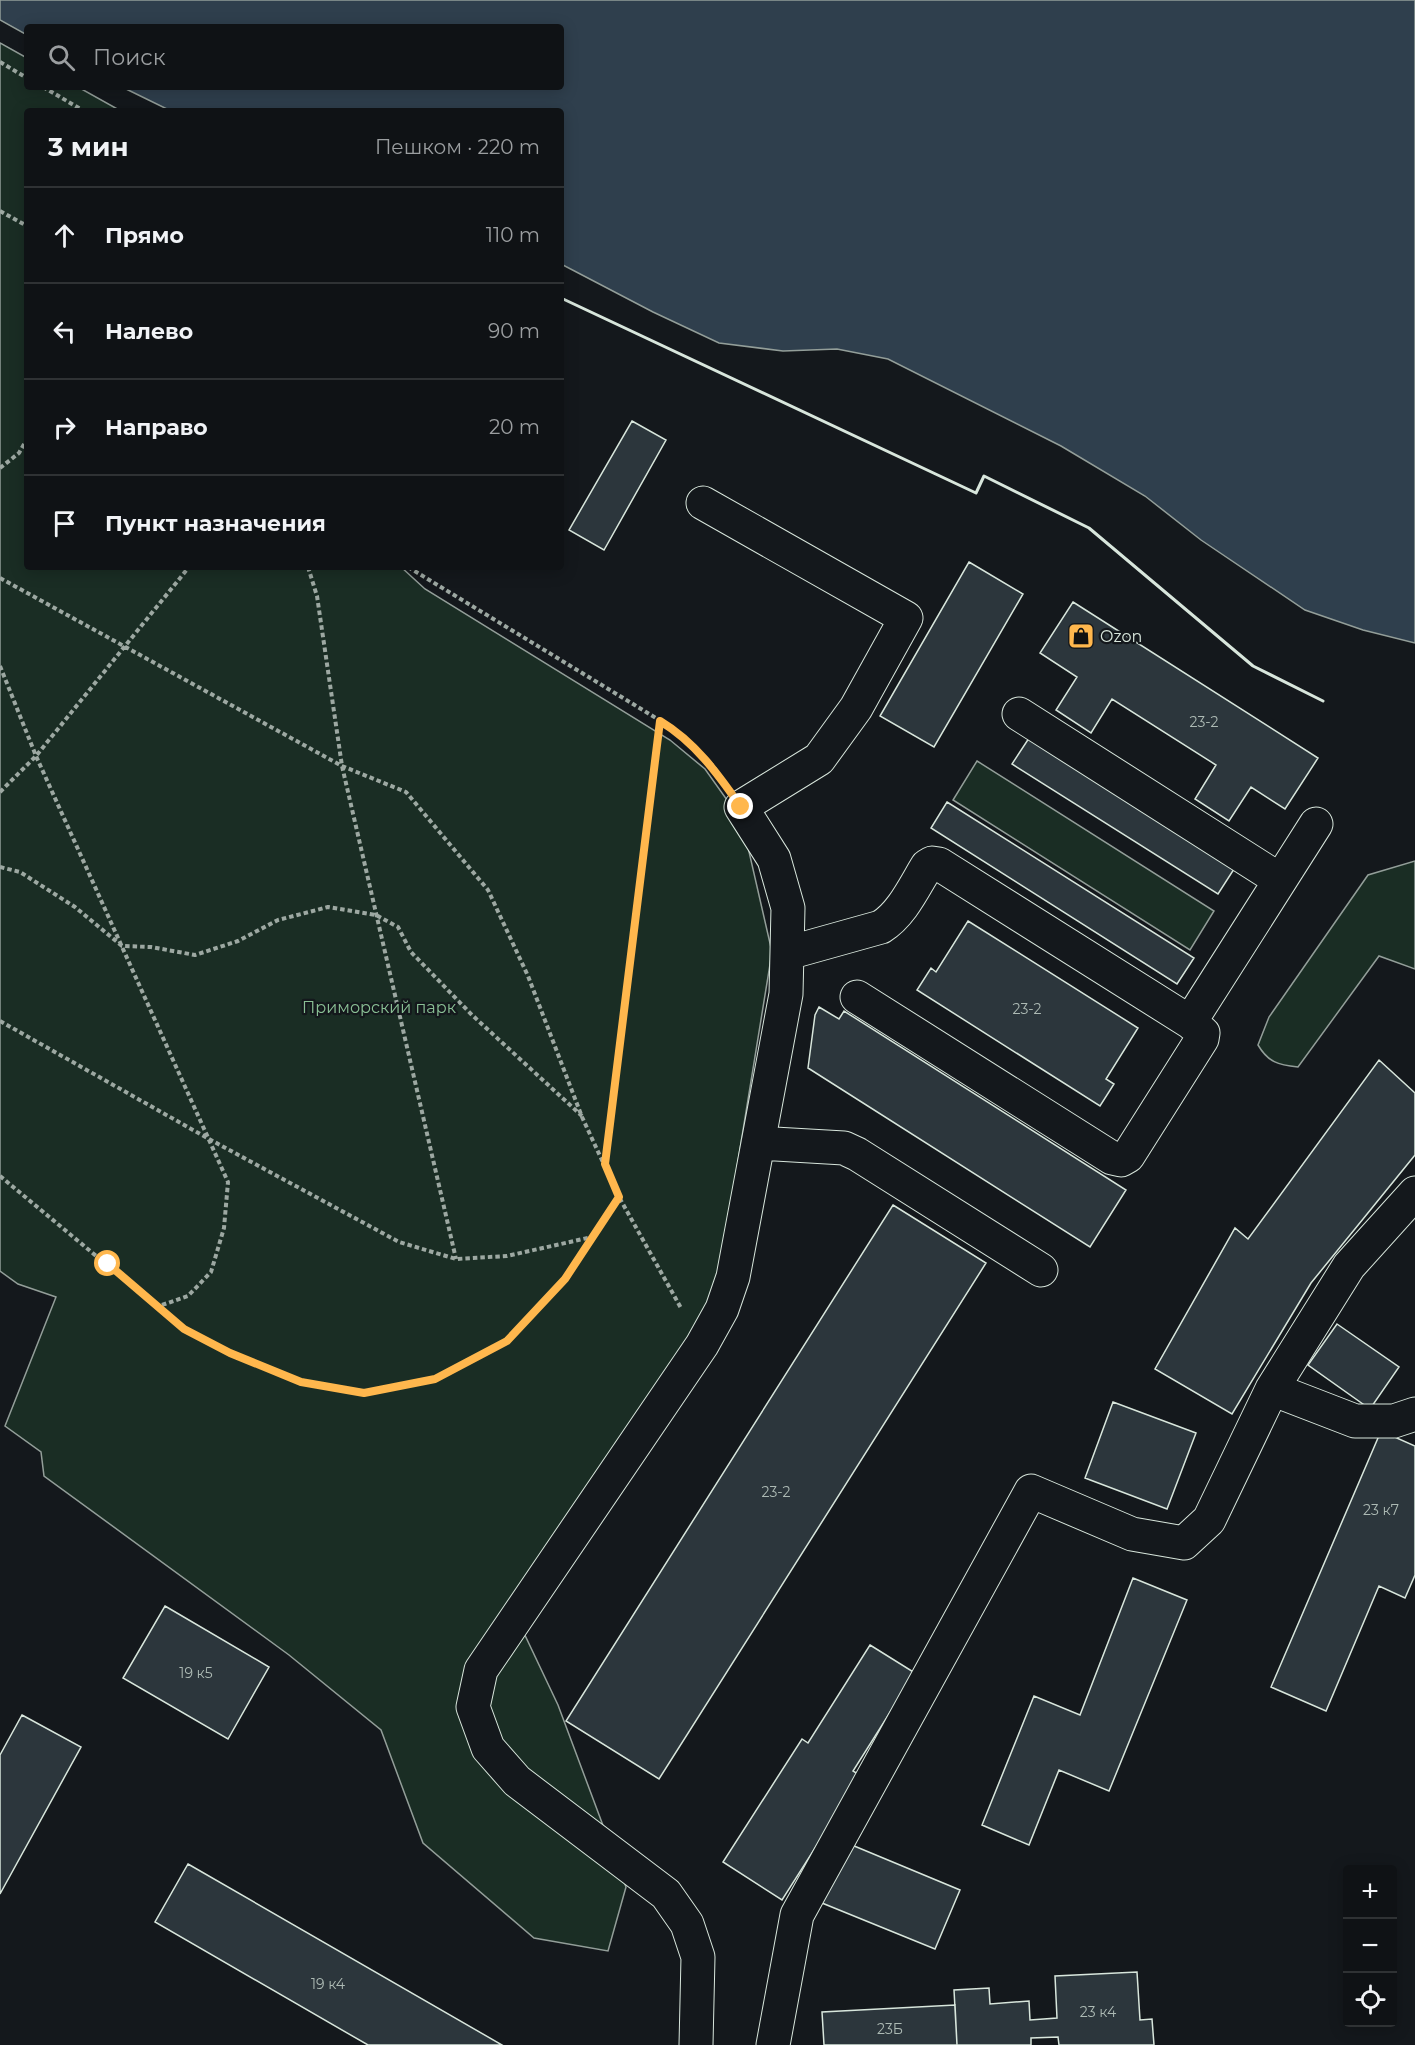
<!DOCTYPE html>
<html lang="ru">
<head>
<meta charset="utf-8">
<style>
  body { margin:0; font-family:Montserrat,sans-serif; background:#1d2022; color:#f1f3f6 }
  .controls { position:absolute; right:18px; bottom:18px; display:grid; overflow:hidden; border-radius:6px; box-shadow:0 3px 15px #0003 }
  .controls button { width:54px; height:54px; display:grid; place-items:center; padding:0; border:0; border-bottom:2px solid #2f3234; background:#0f1215; color:#f1f3f6; font:30px sans-serif }
  .stop { position:absolute; width:18px; height:18px; margin:-14px; border:4px solid #ffb74d; border-radius:50%; background:#fff }
  .stop.end { background:#ffb74d; border-color:#fff; box-shadow:0 2px 6px #0008 }
  .list { margin:0; padding:0; list-style:none }
  h2 { display:flex; justify-content:space-between; align-items:center; height:78px; margin:0; padding:0 24px; font-size:26px }
  h2 small { font-size:20px; font-weight:400; color:#9b9ea0 }
  .list li { display:grid; grid-template-columns:39px 1fr auto; gap:18px; align-items:center; box-sizing:border-box; height:96px; padding:0 24px; border-top:2px solid #2f3234 }
  .list b { display:block; font-size:22px; white-space:nowrap }
  .list em { font-size:20px; font-style:normal; color:#9b9ea0 }
  .icon { flex:none; width:33px; height:33px; fill:none; stroke:currentColor; stroke-width:2; stroke-linecap:round; stroke-linejoin:round }
  .map { position:relative; flex:none; width:1415px; height:2045px; overflow:hidden }
  .search { position:absolute; background:#0f1215; box-shadow:0 3px 15px #0003; left:24px; top:24px; width:540px; height:66px; display:flex; align-items:center; gap:15px; box-sizing:border-box; padding:0 21px; border-radius:6px; color:#9b9ea0; font-size:22px }
  .panel { position:absolute; background:#0f1215; box-shadow:0 3px 15px #0003; left:24px; top:108px; width:540px; height:462px; border-radius:6px }
  .map>svg:first-child { display:block }
</style>
</head>
<body>
<div class="map">
<svg width="1415" height="2045" viewBox="0 0 1415 2045">
  <rect width="100%" height="100%" fill="#14181c"/>
  <path fill="#1a2d24" stroke="#939e99" stroke-width="1.5" d="M 0,43 L 27,58 L 27,87 L 78,87 L 121,111 L 27,111 L 27,567 L 401,567 L 425,589 L 670,740 L 705,769 L 742,821 L 772,952 L 719,1278 L 702,1315 L 514,1612 L 558,1705 L 626,1887 L 608,1951 L 534,1938 L 423,1843 L 381,1730 L 289,1655 L 44,1476 L 41,1452 L 5,1426 L 56,1297 L 18,1284 L 0,1271 Z
    M 977,761 L 1214,911 L 1190,950 L 953,800 Z
    M 1415,861 L 1415,969 L 1379,956 L 1298,1067 C 1278,1065 1268,1062 1258,1045 L 1269,1017 L 1368,875 Z"/>
  <path fill="#2f3f4d" stroke="#939e99" stroke-width="1.5" d="M 0,0 L 1415,0 L 1415,643 L 1363,630 L 1305,610 L 1201,540 L 1145,496 L 1061,446 L 888,359 L 837,349 L 783,351 L 719,343 L 653,312 L 561,264 L 561,111 L 171,111 L 122,87 L 561,87 L 561,27 L 27,27 L 27,35 L 0,20 Z"/>
  <path fill="#2c363c" stroke="#d8e6dc" stroke-width="1.5" d="M 632,421 L 666,440 L 604,550 L 569,530 Z
    M 969,562 L 1023,594 L 934,747 L 880,716 Z
    M 1073,602 L 1318,758 L 1285,809 L 1251,787 L 1229,821 L 1195,799 L 1216,765 L 1112,699 L 1091,733 L 1056,710 L 1077,677 L 1040,653 Z
    M 1031,735 L 1236,866 L 1218,894 L 1012,764 Z
    M 947,802 L 1194,958 L 1177,984 L 931,828 Z
    M 968,921 L 1138,1028 L 1106,1079 L 1114,1084 L 1100,1106 L 917,990 L 931,968 L 936,972 Z
    M 819,1007 L 839,1019 L 844,1011 L 1126,1190 L 1090,1247 L 808,1068 L 815,1015 Z
    M 1379,1060 L 1415,1093 L 1415,1155 L 1311,1283 L 1232,1414 L 1155,1369 L 1235,1228 L 1248,1239 Z
    M 893,1205 L 986,1263 L 659,1779 L 566,1721 Z
    M 1337,1324 L 1399,1367 L 1370,1409 L 1308,1365 Z
    M 1113,1402 L 1196,1433 L 1167,1509 L 1085,1478 Z
    M 1381,1431 L 1415,1446 L 1415,1575 L 1405,1598 L 1379,1586 L 1326,1711 L 1271,1687 Z
    M 1133,1578 L 1187,1600 L 1109,1791 L 1059,1770 L 1029,1845 L 982,1825 L 1034,1696 L 1080,1715 Z
    M 165,1606 L 269,1667 L 228,1739 L 123,1678 Z
    M 870,1645 L 915,1673 L 853,1771 L 861,1776 L 782,1900 L 723,1862 L 802,1739 L 808,1743 Z
    M 22,1715 L 81,1747 L 0,1894 L 0,1755 Z
    M 847,1843 L 960,1890 L 935,1949 L 822,1903 Z
    M 188,1864 L 502,2045 L 368,2045 L 155,1922 Z
    M 1137,1972 L 1140,2020 L 1152,2019 L 1154,2045 L 1059,2045 L 1058,2037 L 1031,2038 L 1031,2045 L 957,2045 L 954,1990 L 989,1988 L 990,2004 L 1029,2001 L 1030,2020 L 1057,2018 L 1055,1976 Z
    M 955,2005 L 957,2045 L 824,2045 L 822,2012 Z"/>
  <g fill="none" stroke-linecap="round" stroke-linejoin="round">
    <defs>
      <path id="minor" d="M 1019,714 L 1280,880
        M 788,953 L 881,927 C 902,914 914,887 927,866 L 932,863 L 939,864 L 1190,1022 L 1316,824
        M 857,997 L 1112,1158 L 1121,1160 L 1128,1156 L 1202,1039 L 1203,1033 L 1190,1022
        M 758,1143 L 844,1148 L 857,1154 L 1041,1270
        M 1272,1389 L 1355,1421 L 1394,1421 L 1415,1414
        M 696,2045 L 698,1957 L 687,1924 L 666,1894 L 517,1781 L 488,1748 L 473,1707 L 481,1670 L 702,1345 L 722,1309 L 733,1277 L 786,994 L 788,908 L 774,859 L 741,807 L 819,759 L 856,708 L 906,618 L 703,503
        M 773,2045 L 797,1915 L 1031,1491 L 1132,1534 L 1184,1543 L 1209,1520 L 1272,1389 L 1349,1266 L 1415,1193"/>
    </defs>
    <use href="#minor" stroke="#d8e6dc" stroke-width="35"/>
    <path stroke="#9da8a2" stroke-width="4" stroke-dasharray="4.5 3" stroke-linecap="butt" d="M 0,62 L 27,78
      M 43,87 L 84,111
      M 0,211 L 27,226
      M 0,468 L 19,453 L 27,439
      M 308,567 L 317,596 L 342,766 L 456,1259
      M 408,567 L 674,729 L 713,766 L 722,779
      M 0,578 L 342,766 L 406,792 L 488,890 L 528,976 L 582,1117 L 619,1197 L 681,1308
      M 0,666 L 36,756 L 228,1182 L 224,1228 L 211,1272 L 188,1296 L 159,1306
      M 0,792 L 36,756 L 189,567
      M 0,867 L 20,872 L 75,907 L 122,946 L 151,947 L 195,955 L 238,941 L 278,920 L 328,907 L 376,915 L 398,927 L 411,952 L 472,1015 L 582,1116
      M 0,1021 L 209,1139 L 399,1242 L 456,1259 L 507,1256 L 592,1237
      M 605,1164 L 660,721
      M 0,1176 L 184,1329 L 230,1353 L 301,1382 L 364,1393 L 435,1379 L 507,1341 L 565,1279 L 619,1197"/>
    <use href="#minor" stroke="#14181c" stroke-width="33"/>
    <path stroke="#d8e6dc" stroke-width="3" d="M 561,298 L 976,493 L 984,476 L 1089,528 L 1253,666 L 1323,701"/>
  </g>
  <g fill="none" stroke-linecap="round" stroke-linejoin="round">
    <path stroke="#ffb74d" stroke-width="8" d="M 108,1264 L 184,1329 L 230,1353 L 301,1382 L 364,1393 L 435,1379 L 507,1341 L 565,1279 L 619,1197 L 605,1164 L 660,721 C 695,742 718,774 741,807"/>
  </g>
  <defs>
    <symbol id="shop-square" viewBox="-11 -11 22 22"><rect x="-9" y="-9" width="18" height="18" rx="4" fill="#ffb74d" stroke="#14181c"/><path d="M-5-2.5h2.3a2.7 3.5 0 0 1 5.4 0H5L5.5 6h-11ZM-1.5-2.5h3a1.5 2.3 0 0 0-3 0Z" fill="#111"/></symbol>
  </defs>
  <g fill-rule="evenodd">
    <use href="#shop-square" x="1066" y="621" width="30" height="30"/>
  </g>
  <g text-anchor="middle" dominant-baseline="central" stroke-width="4.5" stroke-linejoin="round" paint-order="stroke">
    <g font-size="14" fill="#adbab4">
      <text x="1204" y="722">23-2</text>
      <text x="1027" y="1009">23-2</text>
      <text x="776" y="1492">23-2</text>
      <text x="1381" y="1510">23 к7</text>
      <text x="196" y="1673">19 к5</text>
      <text x="328" y="1984">19 к4</text>
      <text x="1098" y="2012">23 к4</text>
      <text x="890" y="2029">23Б</text>
    </g>
    <g font-size="16" fill="#d8e6dc" stroke="#14181c" text-anchor="start">
      <text x="1100" y="636">Ozon</text>
    </g>
    <g font-size="16" fill="#8ac095" stroke="#14181c">
      <text x="379" y="1007">Приморский парк</text>
    </g>
  </g>
</svg>
<div class="controls">
<button>+</button>
<button>−</button>
<button><svg class="icon" aria-label="locate" viewBox="0 0 24 24"><circle cx="12" cy="12" r="6"/><path d="M12 2v4M12 18v4M2 12h4M18 12h4"/></svg></button>
</div>
<div class="stop" style="left:108px;top:1264px"></div>
<div class="stop end" style="left:741px;top:807px"></div>
<div class="search"><svg class="icon" aria-label="search" viewBox="0 0 24 24"><circle cx="10" cy="10" r="6"/><path d="M15 15l6 6"/></svg>Поиск</div>
<section class="panel">
<h2>3 мин<small>Пешком · 220 m</small></h2>
<ul class="list">
<li><svg class="icon" aria-label="ahead" viewBox="0 0 24 24"><path d="M12 20V5M6 11l6-6 6 6"/></svg><div><b>Прямо</b></div><em>110 m</em></li>
<li><svg class="icon" aria-label="left" viewBox="0 0 24 24"><path d="M17 20v-9H6M10 6l-5 5 5 5"/></svg><div><b>Налево</b></div><em>90 m</em></li>
<li><svg class="icon" aria-label="right" viewBox="0 0 24 24"><path d="M7 20v-9h11M14 6l5 5-5 5"/></svg><div><b>Направо</b></div><em>20 m</em></li>
<li><svg class="icon" aria-label="arrive" viewBox="0 0 24 24"><path d="M6 21V4h12l-3 4 3 4H6"/></svg><div><b>Пункт назначения</b></div></li>
</ul>
</section>
</div>
</body>
</html>
